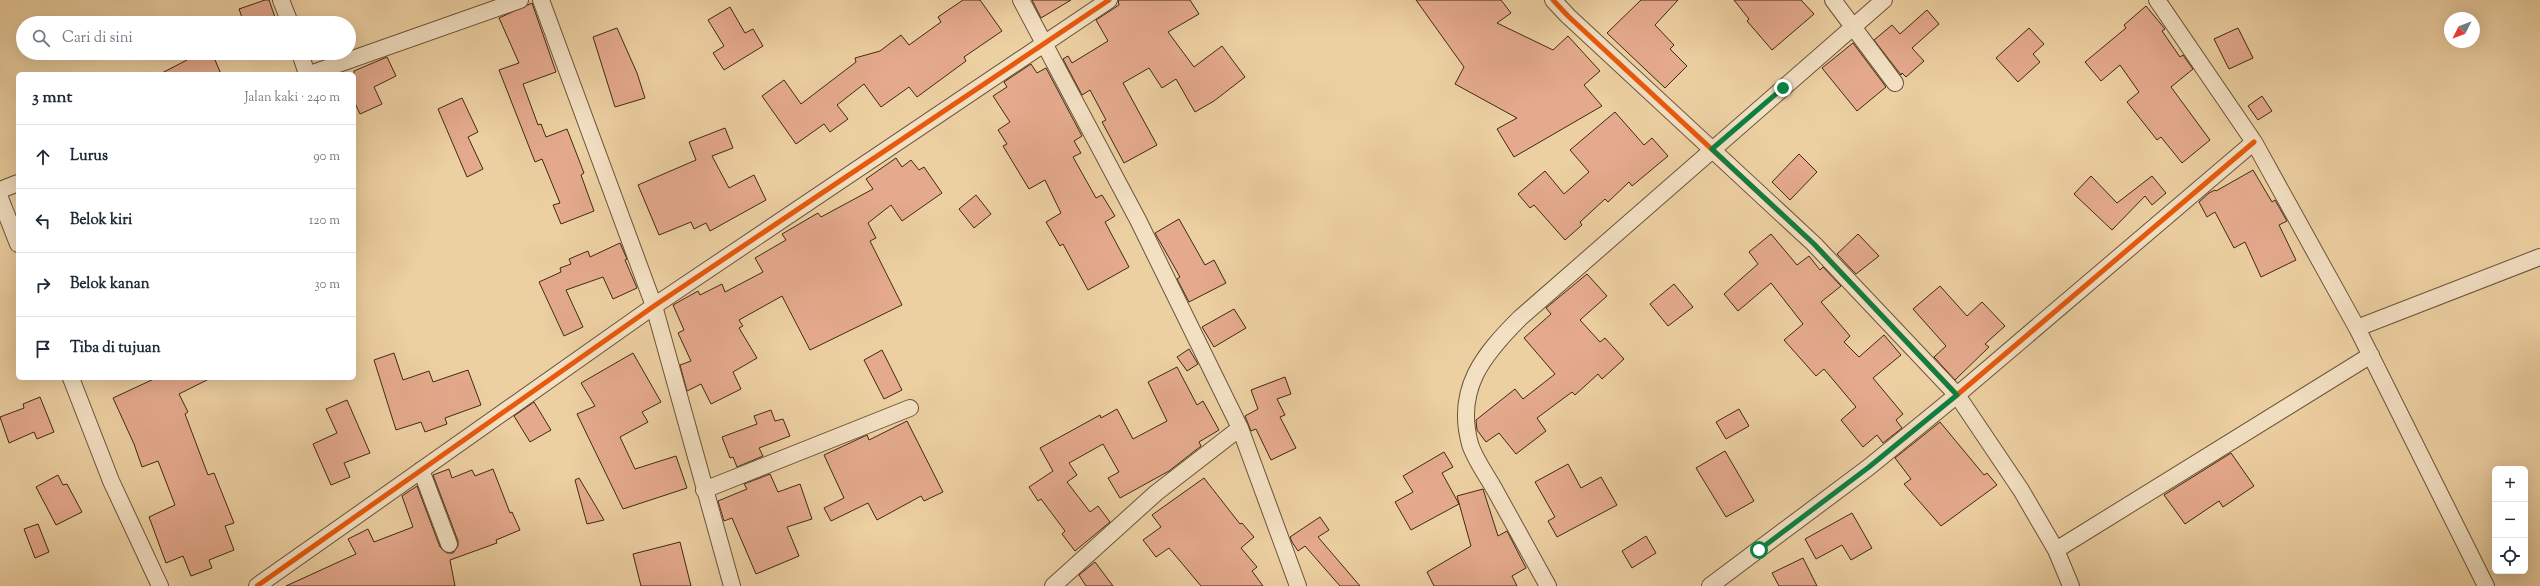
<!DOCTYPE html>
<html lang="id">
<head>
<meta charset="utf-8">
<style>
  body { margin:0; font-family:"Sorts Mill Goudy",serif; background:#f2f2f3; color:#1f2937 }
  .controls { position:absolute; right:12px; bottom:12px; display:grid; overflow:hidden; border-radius:6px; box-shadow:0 4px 16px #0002 }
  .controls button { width:36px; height:36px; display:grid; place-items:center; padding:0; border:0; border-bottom:1px solid #e0e1e3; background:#fff; color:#1f2937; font:20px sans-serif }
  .compass { position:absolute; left:2444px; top:12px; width:36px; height:36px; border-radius:50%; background:#fff; box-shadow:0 4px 16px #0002; rotate:228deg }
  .stop { position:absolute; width:12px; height:12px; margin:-9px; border:3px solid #0b8043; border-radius:50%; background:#fff }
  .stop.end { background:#0b8043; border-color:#fff; box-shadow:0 1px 4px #0008 }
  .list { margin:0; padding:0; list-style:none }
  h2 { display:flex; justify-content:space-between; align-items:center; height:52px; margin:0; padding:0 16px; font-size:17px }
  h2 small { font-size:13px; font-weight:400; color:#747a83 }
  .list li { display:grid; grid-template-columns:26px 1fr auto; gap:12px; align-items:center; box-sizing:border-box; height:64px; padding:0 16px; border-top:1px solid #e0e1e3 }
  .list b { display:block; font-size:15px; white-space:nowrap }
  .list em { font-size:13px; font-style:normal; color:#747a83 }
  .icon { flex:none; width:22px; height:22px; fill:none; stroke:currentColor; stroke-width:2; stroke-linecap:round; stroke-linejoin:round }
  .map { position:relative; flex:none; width:2540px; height:586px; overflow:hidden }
  .search { position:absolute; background:#fff; box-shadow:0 4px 16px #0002; left:16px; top:16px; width:340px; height:44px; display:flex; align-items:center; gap:10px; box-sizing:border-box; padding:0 14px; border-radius:22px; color:#747a83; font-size:15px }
  .panel { position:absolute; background:#fff; box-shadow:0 4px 16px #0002; left:16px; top:72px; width:340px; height:308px; border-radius:6px }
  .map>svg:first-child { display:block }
</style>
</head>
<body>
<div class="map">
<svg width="2540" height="586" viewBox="0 0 2540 586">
  <rect width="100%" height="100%" fill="#edd0a2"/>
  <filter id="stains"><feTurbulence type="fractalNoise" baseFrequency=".005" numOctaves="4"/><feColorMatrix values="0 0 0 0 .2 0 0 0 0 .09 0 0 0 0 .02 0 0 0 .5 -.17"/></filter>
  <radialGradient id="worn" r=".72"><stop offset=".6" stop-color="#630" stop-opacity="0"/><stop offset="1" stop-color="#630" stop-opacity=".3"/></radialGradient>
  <path fill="#e5aa8d" stroke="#3e2a14" d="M 265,0 L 269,0 L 277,23 L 244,23 L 239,9 Z
    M 963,0 L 980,0 L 1002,31 L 964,57 L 966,61 L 917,97 L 909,87 L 881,107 L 864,84 L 837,105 L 848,119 L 830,132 L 824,124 L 796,144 L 762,96 L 784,80 L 801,104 L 856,62 L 855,58 L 880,51 L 901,35 L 909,45 L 941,22 L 938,17 Z
    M 1032,0 L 1071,0 L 1041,18 Z
    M 1118,0 L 1190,0 L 1199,14 L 1168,32 L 1194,67 L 1222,46 L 1245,77 L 1214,101 L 1195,112 L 1176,79 L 1162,88 L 1149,68 L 1123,83 L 1157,145 L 1124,163 L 1102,122 L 1106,120 L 1090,90 L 1082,95 L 1063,59 L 1068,56 L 1072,63 L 1108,41 L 1096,20 L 1119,5 Z
    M 1416,0 L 1501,0 L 1511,13 L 1497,23 L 1553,50 L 1568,36 L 1600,71 L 1584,85 L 1602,106 L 1514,157 L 1497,129 L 1517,118 L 1455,84 L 1464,67 Z
    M 1641,0 L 1678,0 L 1655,25 L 1674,45 L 1670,49 L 1687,66 L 1665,88 L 1607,33 Z
    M 1734,0 L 1801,0 L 1814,14 L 1772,50 L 1747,21 L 1749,19 Z
    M 532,3 L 556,72 L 523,84 L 538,125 L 541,124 L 546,137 L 567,129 L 584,173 L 581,175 L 594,211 L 561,224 L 553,205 L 560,203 L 542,159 L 535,162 L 499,70 L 519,63 L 499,18 Z
    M 2146,6 L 2165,29 L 2162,31 L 2180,57 L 2183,55 L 2193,69 L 2171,87 L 2210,140 L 2182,163 L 2161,137 L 2157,140 L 2127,102 L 2139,92 L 2120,65 L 2101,81 L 2085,62 L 2126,28 L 2124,25 Z
    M 730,7 L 745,33 L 753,29 L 763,46 L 724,70 L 713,53 L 724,46 L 708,20 Z
    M 1927,10 L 1939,24 L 1912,48 L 1924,61 L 1906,77 L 1902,73 L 1901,75 L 1874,40 L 1892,25 L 1900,34 Z
    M 617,28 L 637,73 L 645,98 L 615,107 L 593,37 Z
    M 2029,28 L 2044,44 L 2033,54 L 2040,62 L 2018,82 L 1996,58 Z
    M 2238,28 L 2253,58 L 2229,69 L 2214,39 Z
    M 1853,43 L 1886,87 L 1857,111 L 1822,68 Z
    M 184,53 L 212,53 L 221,74 L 160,74 L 187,60 Z
    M 387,57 L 396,76 L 374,87 L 382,104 L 360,114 L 354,101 L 354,71 Z
    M 1031,64 L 1037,73 L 1046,68 L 1082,136 L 1074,141 L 1081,153 L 1073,157 L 1096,198 L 1102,195 L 1115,216 L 1105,222 L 1129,267 L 1088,290 L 1063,244 L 1060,246 L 1046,222 L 1061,213 L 1045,180 L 1029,189 L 1003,146 L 1007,144 L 998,130 L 1010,122 L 993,96 L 1007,87 L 1004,82 Z
    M 2262,96 L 2272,111 L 2258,120 L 2248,106 Z
    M 462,98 L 478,132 L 468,137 L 483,169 L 467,177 L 438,109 Z
    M 1615,112 L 1644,145 L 1652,138 L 1668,156 L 1632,186 L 1629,182 L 1608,202 L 1605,199 L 1580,222 L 1582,225 L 1565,240 L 1534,205 L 1530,208 L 1518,194 L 1545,171 L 1564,194 L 1589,172 L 1570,150 Z
    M 725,128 L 733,148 L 712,156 L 729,188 L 754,175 L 766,200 L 710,231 L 706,223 L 694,229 L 691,222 L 659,235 L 638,185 L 696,160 L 689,142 Z
    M 1799,154 L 1817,172 L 1790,200 L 1772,182 Z
    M 896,158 L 902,167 L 911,160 L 919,170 L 924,167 L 942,193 L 902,221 L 891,205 L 868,223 L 876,238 L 870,241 L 902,305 L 810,350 L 782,296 L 739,320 L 743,326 L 739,328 L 757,358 L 733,372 L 741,389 L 711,404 L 701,384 L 687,391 L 680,365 L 691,361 L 678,333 L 684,330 L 673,305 L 698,291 L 700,295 L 722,284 L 725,292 L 763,272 L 755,258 L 786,240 L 782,234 L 818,213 L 821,217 L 873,189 L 866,179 Z
    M 2253,170 L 2272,202 L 2275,200 L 2287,221 L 2279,225 L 2296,260 L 2261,277 L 2245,242 L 2234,248 L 2215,212 L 2207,217 L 2199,202 L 2209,193 L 2215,190 L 2216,191 Z
    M 2091,176 L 2117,203 L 2152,176 L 2166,193 L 2152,205 L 2145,196 L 2112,230 L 2074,194 Z
    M 976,195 L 991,214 L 974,228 L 959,209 Z
    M 1179,219 L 1205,265 L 1214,260 L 1226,283 L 1189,302 L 1177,279 L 1180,277 L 1155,233 Z
    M 1771,234 L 1797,265 L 1809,256 L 1820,270 L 1823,267 L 1841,286 L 1821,302 L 1850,336 L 1844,342 L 1859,357 L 1884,335 L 1901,355 L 1873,378 L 1903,414 L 1896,420 L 1902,428 L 1883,443 L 1877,435 L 1863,447 L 1841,420 L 1856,407 L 1824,369 L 1816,376 L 1784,340 L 1803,324 L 1771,283 L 1738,311 L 1724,294 L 1758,264 L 1749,252 Z
    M 1858,234 L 1879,256 L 1856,274 L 1837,254 Z
    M 620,243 L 627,259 L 625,260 L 637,288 L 613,299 L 603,277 L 566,290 L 583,327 L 564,336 L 539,282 L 561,272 L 560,268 L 571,264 L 569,259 L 588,251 L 590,257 Z
    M 1587,274 L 1607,296 L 1580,320 L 1600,342 L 1605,338 L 1624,359 L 1602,379 L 1598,374 L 1575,395 L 1572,392 L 1537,418 L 1546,431 L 1516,454 L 1499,433 L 1486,442 L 1477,430 L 1476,420 L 1515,389 L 1523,399 L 1555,374 L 1524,338 L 1551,314 L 1546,308 Z
    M 1674,284 L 1693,307 L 1668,326 L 1650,304 Z
    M 1940,286 L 1967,316 L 1982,302 L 2005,326 L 1985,344 L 1989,347 L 1955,380 L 1934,357 L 1946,346 L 1913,309 Z
    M 1234,309 L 1246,328 L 1214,347 L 1202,327 Z
    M 1189,349 L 1198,364 L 1187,371 L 1177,357 Z
    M 882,350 L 902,390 L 884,399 L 864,360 Z
    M 394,353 L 403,380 L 429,371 L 433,382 L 468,370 L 481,405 L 445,418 L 447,424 L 425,432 L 421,422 L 396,430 L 374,360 Z
    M 633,353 L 661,402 L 642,412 L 648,422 L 620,437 L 635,469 L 676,456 L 687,488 L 623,509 L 577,414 L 595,406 L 581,383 Z
    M 1177,367 L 1197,405 L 1203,401 L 1219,430 L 1199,442 L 1201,446 L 1169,471 L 1120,498 L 1108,478 L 1119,472 L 1103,444 L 1069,463 L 1077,475 L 1067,482 L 1090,512 L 1098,506 L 1110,522 L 1075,551 L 1062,534 L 1065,531 L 1041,499 L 1038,501 L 1029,487 L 1053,471 L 1040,448 L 1100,415 L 1101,418 L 1117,409 L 1133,439 L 1167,421 L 1148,382 Z
    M 1285,377 L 1291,394 L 1277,399 L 1285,415 L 1280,417 L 1296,448 L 1271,460 L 1256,429 L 1251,431 L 1245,416 L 1258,409 L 1251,390 Z
    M 156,378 L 211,378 L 179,394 L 188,412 L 185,414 L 208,475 L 214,473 L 234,523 L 225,526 L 234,550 L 209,560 L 212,568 L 191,576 L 183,556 L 166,563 L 149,517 L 175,505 L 158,461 L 142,467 L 134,444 L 113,398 Z
    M 40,397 L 54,432 L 37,439 L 34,432 L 9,443 L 0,417 L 24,408 L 23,404 Z
    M 347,400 L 370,453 L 344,463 L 350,477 L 331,485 L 313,444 L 337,433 L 326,409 Z
    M 534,402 L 551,430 L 530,442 L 514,416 Z
    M 1739,409 L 1749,426 L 1726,439 L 1716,422 Z
    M 771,410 L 775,421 L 783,419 L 790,436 L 759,448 L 763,456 L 737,467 L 733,457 L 730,458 L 722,437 L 757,424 L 754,416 Z
    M 907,421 L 943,492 L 924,501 L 921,496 L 877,520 L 868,503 L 831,521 L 824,508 L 844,498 L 824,455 L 867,435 L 869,440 Z
    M 1940,422 L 1984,475 L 1987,473 L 1997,485 L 1941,526 L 1904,484 L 1911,479 L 1895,458 Z
    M 1725,451 L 1754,501 L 1726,517 L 1696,468 Z
    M 1444,452 L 1453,467 L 1442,473 L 1459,504 L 1411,530 L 1395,502 L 1413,492 L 1403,476 Z
    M 2231,453 L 2254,486 L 2223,507 L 2219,501 L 2185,524 L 2164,495 Z
    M 1568,464 L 1581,488 L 1601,477 L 1617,505 L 1557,537 L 1548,521 L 1555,517 L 1535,482 Z
    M 449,469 L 452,478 L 472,470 L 475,476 L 493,469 L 510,513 L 512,512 L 520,530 L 496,540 L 497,543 L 450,560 L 455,586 L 286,586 L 356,554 L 348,539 L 368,529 L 374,542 L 413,527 L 402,496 L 417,486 L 440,547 L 447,553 L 453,553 L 458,546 L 458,541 L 433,475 Z
    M 770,474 L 778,492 L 800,484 L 812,519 L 787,527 L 799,556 L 756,574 L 732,518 L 724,521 L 718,501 L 747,489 L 744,484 Z
    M 58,475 L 63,485 L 67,484 L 82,512 L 56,525 L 36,487 Z
    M 579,478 L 604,520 L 587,524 L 575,480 Z
    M 1204,478 L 1240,524 L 1242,523 L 1254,537 L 1241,548 L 1257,567 L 1252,571 L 1263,586 L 1201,586 L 1169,548 L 1156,557 L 1143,540 L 1161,527 L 1152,515 Z
    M 1483,489 L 1498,536 L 1507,531 L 1526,568 L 1512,576 L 1517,586 L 1434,586 L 1427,572 L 1471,546 L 1457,496 Z
    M 1852,513 L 1872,548 L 1851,560 L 1842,545 L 1816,559 L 1805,539 Z
    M 1320,517 L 1329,530 L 1318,537 L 1360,586 L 1340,586 L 1305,546 L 1298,551 L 1292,542 L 1290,537 Z
    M 38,524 L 49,552 L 35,558 L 24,529 Z
    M 1646,536 L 1656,553 L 1632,568 L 1622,551 Z
    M 680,542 L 691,586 L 641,586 L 633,554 Z
    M 1803,558 L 1817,586 L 1779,586 L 1772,573 Z
    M 1095,562 L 1113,586 L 1086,586 L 1079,575 Z"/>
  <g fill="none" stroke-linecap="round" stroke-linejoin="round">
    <defs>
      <path id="minor" d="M 281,0 L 290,23
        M 541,0 L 654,306 L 732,586
        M 1021,0 L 1138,220 L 1240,428 L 1298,586
        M 1553,0 L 1568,16 L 1814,244 L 1957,395 L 2254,142
        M 1833,0 L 1895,83
        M 2157,0 L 2254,142 L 2357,328 L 2486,586
        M 300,53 L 307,74
        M 310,74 L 520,0
        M 0,190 L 18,183
        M 0,198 L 18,244
        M 2357,328 L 2540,257
        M 71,378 L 111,481 L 160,586
        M 421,470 L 449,544
        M 704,490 L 910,408
        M 2056,550 L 2071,586
        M 257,586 L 654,306 L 1109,0
        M 1053,586 L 1156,493 L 1240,428
        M 1548,586 C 1531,555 1514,524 1496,492 C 1488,477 1475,460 1470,444 C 1455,389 1483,355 1520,318 L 1884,0
        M 1710,586 L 1869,467 L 1957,395 L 2021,490 L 2056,550 L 2371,355"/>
    </defs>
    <use href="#minor" stroke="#6a5438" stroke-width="18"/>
    <use href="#minor" stroke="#f3e0c3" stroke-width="16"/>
    <defs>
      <path id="cycleway" d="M 1553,0 L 1568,16 L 1814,244 L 1957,395 L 2254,142
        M 257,586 L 654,306 L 1109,0"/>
    </defs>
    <use href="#cycleway" stroke="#f3e0c3" stroke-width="8"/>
    <use href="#cycleway" stroke="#e8590c" stroke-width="5"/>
  </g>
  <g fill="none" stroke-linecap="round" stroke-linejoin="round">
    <path stroke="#0b8043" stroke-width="5" d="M 1759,550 L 1869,467 L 1957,395 L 1814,244 L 1712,149 L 1783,88"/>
  </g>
  <rect width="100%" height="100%" filter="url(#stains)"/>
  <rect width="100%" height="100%" fill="url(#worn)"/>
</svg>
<div class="controls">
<button>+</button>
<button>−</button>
<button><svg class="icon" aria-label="locate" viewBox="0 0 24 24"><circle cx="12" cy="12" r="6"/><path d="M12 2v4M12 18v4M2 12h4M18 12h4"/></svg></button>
</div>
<svg class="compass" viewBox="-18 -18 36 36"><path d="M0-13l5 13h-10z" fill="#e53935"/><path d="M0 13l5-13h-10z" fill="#747a83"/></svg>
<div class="stop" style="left:1759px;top:550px"></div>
<div class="stop end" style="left:1783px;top:88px"></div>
<div class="search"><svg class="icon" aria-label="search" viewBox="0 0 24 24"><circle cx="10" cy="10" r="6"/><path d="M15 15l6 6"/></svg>Cari di sini</div>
<section class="panel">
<h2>3 mnt<small>Jalan kaki · 240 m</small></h2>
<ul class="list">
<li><svg class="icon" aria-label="ahead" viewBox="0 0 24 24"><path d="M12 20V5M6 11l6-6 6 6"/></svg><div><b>Lurus</b></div><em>90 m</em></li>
<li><svg class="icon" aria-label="left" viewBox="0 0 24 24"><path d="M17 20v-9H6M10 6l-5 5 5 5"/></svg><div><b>Belok kiri</b></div><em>120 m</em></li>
<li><svg class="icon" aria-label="right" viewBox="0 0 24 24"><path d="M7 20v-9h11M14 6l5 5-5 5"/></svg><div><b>Belok kanan</b></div><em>30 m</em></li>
<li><svg class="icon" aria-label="arrive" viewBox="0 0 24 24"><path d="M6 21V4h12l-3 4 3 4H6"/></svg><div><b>Tiba di tujuan</b></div></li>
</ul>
</section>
</div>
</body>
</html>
